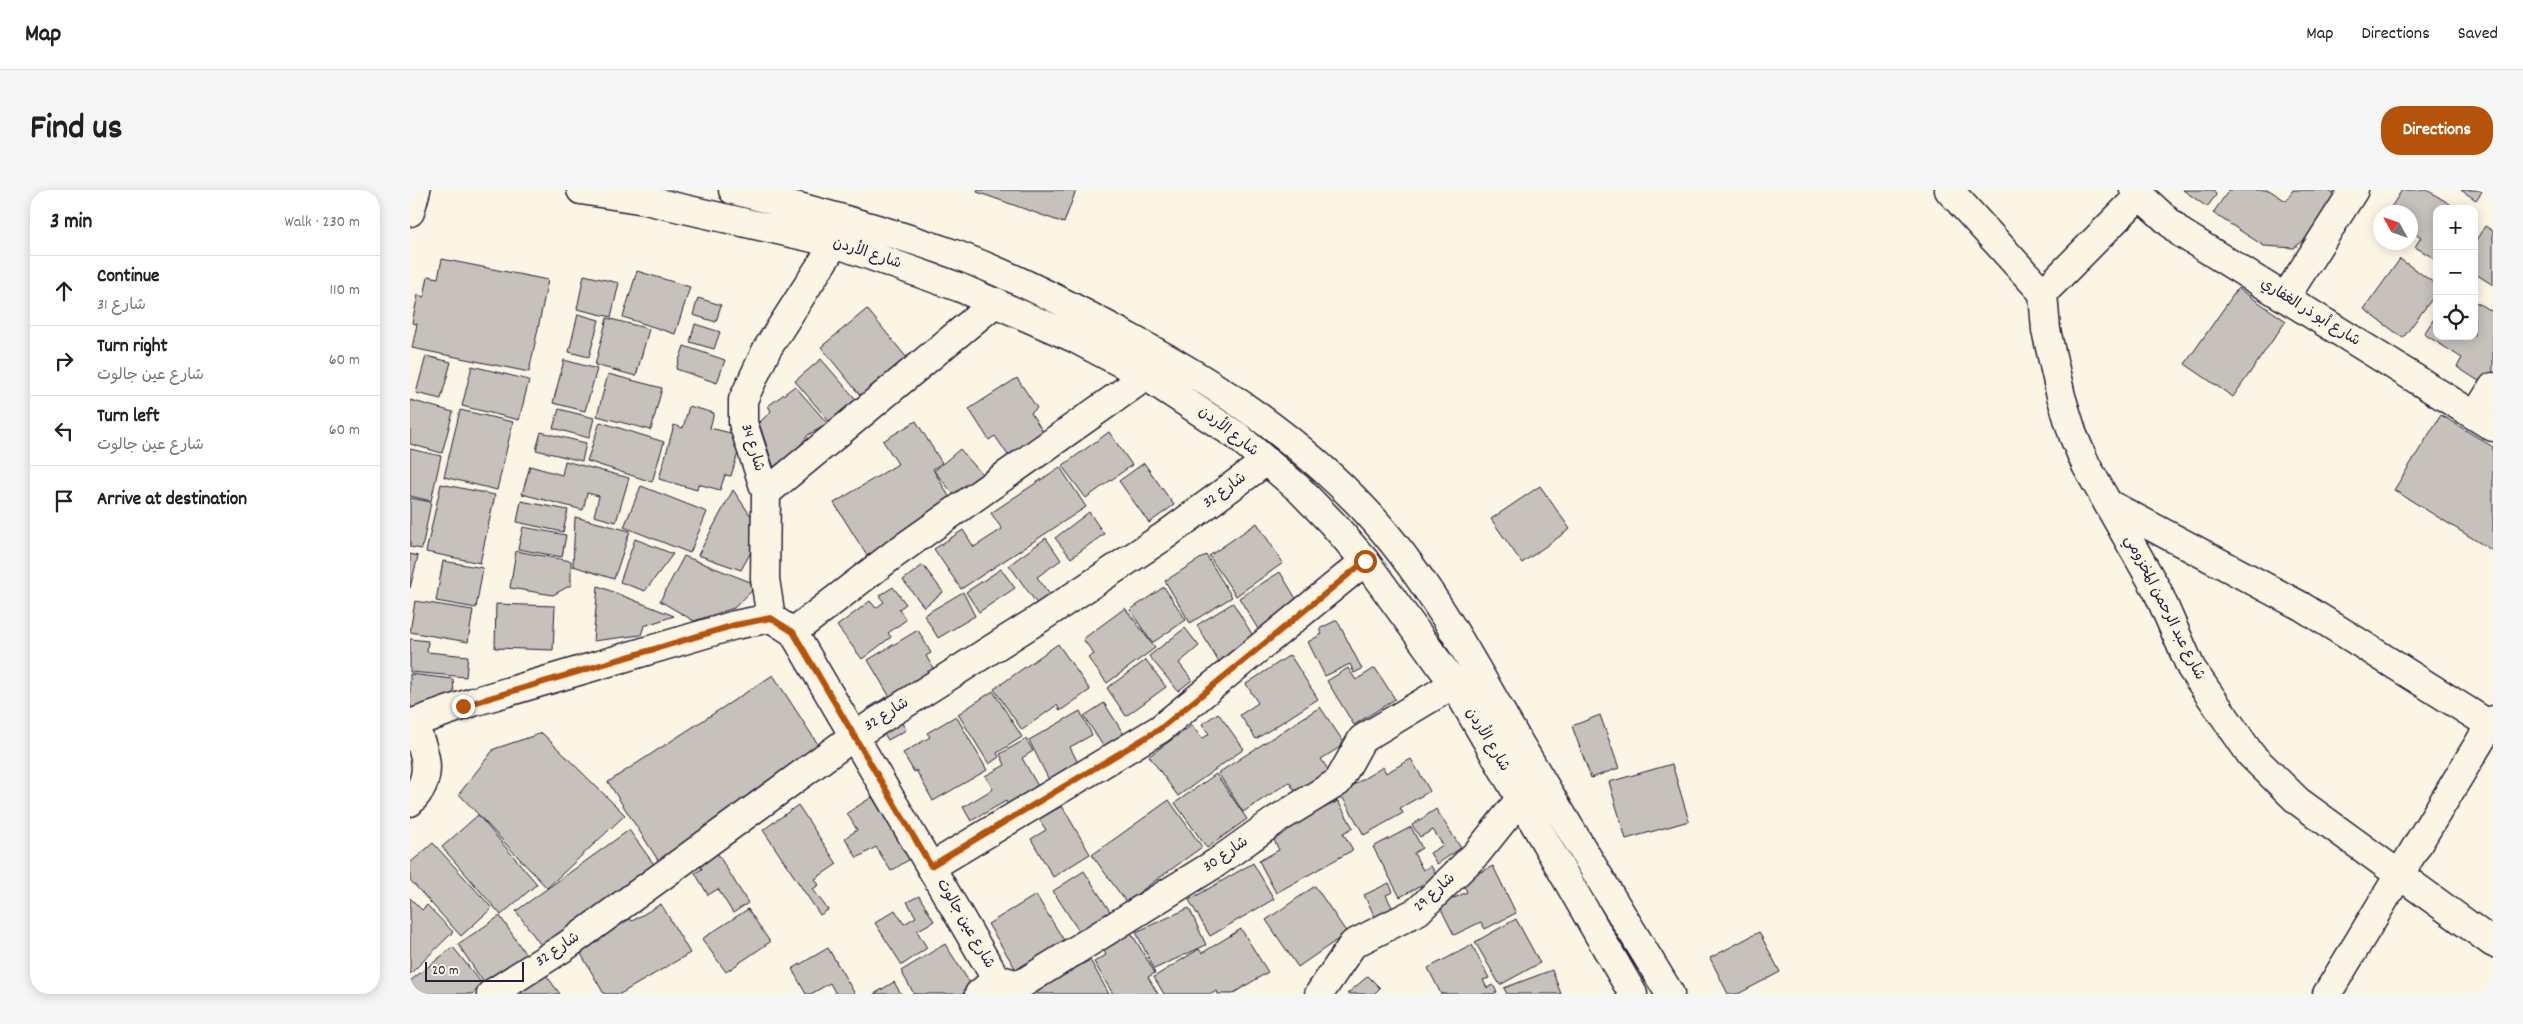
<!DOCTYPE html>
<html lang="en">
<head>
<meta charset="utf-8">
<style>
  body { margin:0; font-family:Dekko,"Playpen Sans Arabic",sans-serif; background:#f6f6f6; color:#202124 }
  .controls { position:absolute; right:15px; top:15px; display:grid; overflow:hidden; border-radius:10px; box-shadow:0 2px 12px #0003 }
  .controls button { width:45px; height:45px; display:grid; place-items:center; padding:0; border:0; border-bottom:1px solid #e0e0e0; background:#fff; color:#202124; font:25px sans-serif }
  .compass { position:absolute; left:1963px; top:15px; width:45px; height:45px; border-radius:50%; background:#fff; box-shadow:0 2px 12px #0003; rotate:310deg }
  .scale { position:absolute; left:15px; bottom:12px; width:99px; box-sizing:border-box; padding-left:5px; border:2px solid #22223b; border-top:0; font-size:14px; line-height:18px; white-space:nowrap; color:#22223b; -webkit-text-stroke:4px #fcf5e5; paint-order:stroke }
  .stop { position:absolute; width:15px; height:15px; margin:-11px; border:4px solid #b45309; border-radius:50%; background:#fff }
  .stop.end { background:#b45309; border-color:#fff; box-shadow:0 1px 5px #0008 }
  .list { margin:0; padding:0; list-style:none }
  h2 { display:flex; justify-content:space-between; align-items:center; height:65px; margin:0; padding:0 20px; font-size:21px }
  h2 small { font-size:16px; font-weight:400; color:#757577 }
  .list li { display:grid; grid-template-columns:32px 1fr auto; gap:15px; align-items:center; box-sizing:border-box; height:70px; padding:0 20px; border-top:1px solid #e0e0e0 }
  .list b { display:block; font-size:19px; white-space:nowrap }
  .list p { margin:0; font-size:16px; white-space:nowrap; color:#757577 }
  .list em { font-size:16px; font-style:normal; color:#757577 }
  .icon { flex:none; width:28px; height:28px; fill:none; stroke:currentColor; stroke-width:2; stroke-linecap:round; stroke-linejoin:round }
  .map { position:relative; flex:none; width:2083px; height:804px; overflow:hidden; border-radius:20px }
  header { display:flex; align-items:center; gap:30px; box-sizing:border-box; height:70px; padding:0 25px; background:#fff; border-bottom:1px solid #e0e0e0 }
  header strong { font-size:24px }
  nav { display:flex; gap:28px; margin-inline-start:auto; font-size:18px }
  .intro { display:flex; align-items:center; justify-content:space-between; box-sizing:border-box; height:120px; padding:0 30px }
  h1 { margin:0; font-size:35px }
  .button { padding:12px 22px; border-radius:20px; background:#b45309; color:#fff; font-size:18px; font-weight:700 }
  main { display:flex; gap:30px; padding:0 30px }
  aside { flex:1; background:#fff; border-radius:20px; box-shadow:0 2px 12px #0003 }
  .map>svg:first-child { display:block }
</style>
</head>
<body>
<header>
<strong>Map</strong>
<nav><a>Map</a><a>Directions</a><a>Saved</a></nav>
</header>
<div class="intro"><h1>Find us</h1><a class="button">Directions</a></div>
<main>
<aside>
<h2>3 min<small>Walk · 230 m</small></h2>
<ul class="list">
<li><svg class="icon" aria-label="ahead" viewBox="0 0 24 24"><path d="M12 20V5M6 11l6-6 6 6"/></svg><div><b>Continue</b><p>شارع 31</p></div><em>110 m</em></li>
<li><svg class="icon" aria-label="right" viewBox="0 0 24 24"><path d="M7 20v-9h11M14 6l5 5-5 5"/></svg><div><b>Turn right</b><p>شارع عين جالوت</p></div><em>60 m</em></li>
<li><svg class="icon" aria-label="left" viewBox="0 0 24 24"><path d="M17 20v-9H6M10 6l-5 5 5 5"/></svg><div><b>Turn left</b><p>شارع عين جالوت</p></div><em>60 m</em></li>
<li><svg class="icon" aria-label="arrive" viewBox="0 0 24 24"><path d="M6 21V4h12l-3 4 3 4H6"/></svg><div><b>Arrive at destination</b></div></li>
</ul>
</aside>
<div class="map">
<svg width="2083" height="804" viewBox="0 0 2083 804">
  <rect width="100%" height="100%" fill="#fcf5e5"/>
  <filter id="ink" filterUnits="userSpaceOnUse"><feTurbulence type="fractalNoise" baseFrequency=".02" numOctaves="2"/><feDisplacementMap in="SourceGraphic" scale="10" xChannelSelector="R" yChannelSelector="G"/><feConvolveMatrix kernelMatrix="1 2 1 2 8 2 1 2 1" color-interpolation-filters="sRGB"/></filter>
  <g filter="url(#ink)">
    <path fill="#c6c1bb" stroke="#22223b" d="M 568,0 L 666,0 L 654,33 L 567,2 Z
      M 1773,0 L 1804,0 L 1806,5 L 1797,17 Z
      M 1819,0 L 1859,0 L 1876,11 L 1883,0 L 1918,0 L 1929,8 L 1909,38 L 1884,58 L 1854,56 L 1803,23 Z
      M 1992,0 L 2017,0 L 2048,19 L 2027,19 L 2027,70 L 2005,57 L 2011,47 L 2000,40 L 2000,22 L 1978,22 Z
      M 2051,0 L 2073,0 L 2066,10 Z
      M 2075,36 L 2083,41 L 2083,95 L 2064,83 L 2064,53 Z
      M 32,69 L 138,90 L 119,182 L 2,158 L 7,134 L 2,133 L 8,105 L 14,107 L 18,86 L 28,88 Z
      M 1990,69 L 2027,95 L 2027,102 L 1993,148 L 1954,119 Z
      M 227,81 L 280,97 L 265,144 L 213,127 Z
      M 174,85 L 209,93 L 201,127 L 167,119 Z
      M 1828,98 L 1876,131 L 1823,207 L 1775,174 Z
      M 288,108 L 311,115 L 306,132 L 283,125 Z
      M 2064,111 L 2081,121 L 2083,118 L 2083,189 L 2078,197 L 2047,177 L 2052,168 L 2014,144 L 2027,124 L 2027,146 L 2064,146 Z
      M 457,119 L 501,173 L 454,210 L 411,157 Z
      M 168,124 L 189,130 L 179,167 L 159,162 Z
      M 197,128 L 239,139 L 226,186 L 185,175 Z
      M 285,134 L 310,142 L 304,159 L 280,152 Z
      M 274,156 L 315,170 L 307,193 L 266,179 Z
      M 16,166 L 41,172 L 31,209 L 6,203 Z
      M 411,169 L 450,214 L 424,237 L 385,191 Z
      M 154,170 L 187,179 L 175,221 L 143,213 Z
      M 62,176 L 119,190 L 109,230 L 52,216 Z
      M 198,184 L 252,198 L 241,240 L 187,226 Z
      M 607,188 L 627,218 L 621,223 L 637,248 L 602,271 L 585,246 L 579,250 L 559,219 Z
      M 385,196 L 418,234 L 398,245 L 367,287 L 349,233 L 361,221 L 358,216 Z
      M 0,210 L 43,222 L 32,263 L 0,254 Z
      M 279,216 L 304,223 L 300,238 L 333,246 L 321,286 L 315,285 L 310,300 L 288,294 L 287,300 L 249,289 L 264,235 L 273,238 Z
      M 149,219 L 184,228 L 179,248 L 143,238 Z
      M 50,220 L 103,232 L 87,300 L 34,287 Z
      M 2031,225 L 2083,257 L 2083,361 L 1984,300 Z
      M 506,231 L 532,273 L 523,279 L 544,315 L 459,369 L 424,313 L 488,274 L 473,251 Z
      M 190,232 L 254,252 L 242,292 L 177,271 Z
      M 131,242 L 176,253 L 172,271 L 126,260 Z
      M 699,242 L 722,275 L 676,308 L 652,276 Z
      M 0,259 L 31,266 L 21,311 L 0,306 Z
      M 550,259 L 579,292 L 552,314 L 524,281 Z
      M 155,271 L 219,288 L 206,332 L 184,326 L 189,306 L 177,303 L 173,320 L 112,304 L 120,276 L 152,285 Z
      M 734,273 L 764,315 L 739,333 L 709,291 Z
      M 650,277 L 676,317 L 551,399 L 524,359 L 553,340 L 564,357 L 592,339 L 581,323 Z
      M 31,294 L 85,305 L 70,373 L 16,362 Z
      M 231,296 L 297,322 L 280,363 L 214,337 Z
      M 1130,296 L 1160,339 L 1112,373 L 1081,329 Z
      M 323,300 L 352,342 L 331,380 L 288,365 Z
      M 0,308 L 21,312 L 12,359 L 0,357 Z
      M 111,311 L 158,320 L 153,342 L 107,332 Z
      M 679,322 L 694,344 L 661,368 L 645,348 Z
      M 165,327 L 220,341 L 204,389 L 163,376 Z
      M 847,333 L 873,373 L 826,406 L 799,366 Z
      M 113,337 L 156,345 L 152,367 L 108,359 Z
      M 636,348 L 651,370 L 627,387 L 643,409 L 630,418 L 599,375 Z
      M 225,349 L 263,364 L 235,401 L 210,392 Z
      M 106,361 L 161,371 L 161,395 L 143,405 L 100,398 Z
      M 0,364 L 8,366 L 0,398 Z
      M 796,365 L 822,407 L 780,433 L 755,391 Z
      M 274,366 L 348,395 L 324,418 L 284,431 L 250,411 Z
      M 33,371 L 73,378 L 66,418 L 26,411 Z
      M 513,375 L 533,402 L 514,417 L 493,390 Z
      M 591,379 L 605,398 L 569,422 L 556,402 Z
      M 870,382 L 897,427 L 856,452 L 829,408 Z
      M 188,396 L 264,426 L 234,436 L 231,445 L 183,451 Z
      M 483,397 L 496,414 L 489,419 L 496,430 L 478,443 L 481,447 L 452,469 L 427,436 L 460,411 L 466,418 L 474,412 L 469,406 Z
      M 754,397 L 776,430 L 742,453 L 720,420 Z
      M 553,402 L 565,426 L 528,448 L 514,425 Z
      M 5,411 L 63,420 L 58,452 L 0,442 Z
      M 823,413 L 851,459 L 814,481 L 787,435 Z
      M 86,414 L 145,416 L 143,460 L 85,458 Z
      M 715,418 L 745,458 L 697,493 L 678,468 L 684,464 L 673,449 Z
      M 927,430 L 952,479 L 944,483 L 940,474 L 915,486 L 898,452 L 912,444 L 909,439 Z
      M 775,438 L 789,456 L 769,473 L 782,490 L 768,501 L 739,466 Z
      M 508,440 L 521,463 L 516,466 L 529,488 L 484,514 L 458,470 Z
      M 0,449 L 18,451 L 17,462 L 58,466 L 56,487 L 0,482 Z
      M 648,454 L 680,500 L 650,521 L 647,515 L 612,540 L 584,499 Z
      M 880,465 L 908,509 L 846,549 L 830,525 L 848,513 L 836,494 Z
      M 736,470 L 756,497 L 716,526 L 697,498 Z
      M 938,478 L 946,490 L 965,478 L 985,509 L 944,535 L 917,491 Z
      M 0,484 L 43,489 L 45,517 L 0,533 Z
      M 363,485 L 420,573 L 255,681 L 198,592 Z
      M 583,501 L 612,547 L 587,563 L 589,567 L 579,574 L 548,524 Z
      M 476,507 L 496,540 L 478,550 L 458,518 Z
      M 694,513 L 715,546 L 695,559 L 674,526 Z
      M 910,517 L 935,554 L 911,569 L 921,584 L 888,605 L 879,592 L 833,622 L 808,583 Z
      M 670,521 L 682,545 L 660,557 L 672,581 L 642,596 L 619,550 Z
      M 808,523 L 834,559 L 768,606 L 739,566 L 782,535 L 792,549 L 799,544 L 792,534 Z
      M 1190,525 L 1209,578 L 1181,588 L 1162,536 Z
      M 546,526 L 577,580 L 523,611 L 506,580 L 504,582 L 493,563 L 520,547 L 517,543 Z
      M 132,543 L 215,625 L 137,698 L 49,604 L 84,559 Z
      M 616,549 L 623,561 L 612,568 L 629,598 L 598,615 L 596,611 L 561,631 L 553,617 L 583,599 L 575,586 L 595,575 L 590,564 Z
      M 1001,569 L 1020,601 L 990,618 L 993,623 L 954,645 L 930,603 L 973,577 L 976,583 Z
      M 1262,574 L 1279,631 L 1216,649 L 1199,592 Z
      M 806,584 L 837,629 L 797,658 L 765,613 Z
      M 462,607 L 500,669 L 481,681 L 466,657 L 447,668 L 435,648 L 447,640 L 437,623 Z
      M 759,610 L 792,657 L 716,712 L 682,665 Z
      M 928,611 L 943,638 L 933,643 L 943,660 L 866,703 L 849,671 L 869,660 L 860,642 L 910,615 L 912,619 Z
      M 388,615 L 427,674 L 405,689 L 409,695 L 403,699 L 418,720 L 410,725 L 353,640 Z
      M 652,616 L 680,664 L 643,687 L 621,649 L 636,640 L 629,629 Z
      M 1026,619 L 1051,658 L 1027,674 L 1020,663 L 1033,655 L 1023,640 L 1010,647 L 1002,635 Z
      M 68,625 L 127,694 L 91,725 L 32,657 Z
      M 1001,637 L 1012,658 L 1004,663 L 1013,680 L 1021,676 L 1027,687 L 990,707 L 963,657 Z
      M 219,640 L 251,684 L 138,765 L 106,721 Z
      M 23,653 L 82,718 L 51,746 L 0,690 L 0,673 Z
      M 306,661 L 338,713 L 323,723 L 308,699 L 298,705 L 285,683 L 292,679 L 288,673 Z
      M 843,673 L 864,709 L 800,746 L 779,710 Z
      M 1083,676 L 1106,723 L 1075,739 L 1071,732 L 1044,745 L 1029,715 L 1057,702 L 1052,691 Z
      M 674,681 L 703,726 L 672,746 L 643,701 Z
      M 979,693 L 983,702 L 976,705 L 984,721 L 966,729 L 954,705 Z
      M 905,696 L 937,743 L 888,777 L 856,730 Z
      M 626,705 L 658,757 L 610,786 L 578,734 Z
      M 509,706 L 524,731 L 507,741 L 517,758 L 492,775 L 465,733 L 485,720 L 494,734 L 506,727 L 497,712 Z
      M 0,708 L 12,720 L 17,715 L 43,742 L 0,784 Z
      M 251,714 L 280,763 L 210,804 L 194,804 L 167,757 L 205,728 L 209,735 L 220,729 L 222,731 Z
      M 779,718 L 796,755 L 744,779 L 726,742 Z
      M 338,719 L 360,752 L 316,782 L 292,749 Z
      M 90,726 L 118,768 L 76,796 L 48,754 Z
      M 1106,729 L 1130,773 L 1090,795 L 1065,752 Z
      M 719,739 L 745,783 L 738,787 L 748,804 L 703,804 L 684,772 L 696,765 L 692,758 Z
      M 831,739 L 858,782 L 822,804 L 808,804 L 807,801 L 801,804 L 754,804 L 744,787 L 789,759 L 792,763 Z
      M 1349,742 L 1370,782 L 1328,804 L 1318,804 L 1300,768 Z
      M 535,754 L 563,798 L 553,804 L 504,804 L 491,781 Z
      M 1062,755 L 1079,788 L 1073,790 L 1077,798 L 1083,795 L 1087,802 L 1083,804 L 1031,804 L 1018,778 Z
      M 43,757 L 73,795 L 62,804 L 2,804 L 0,801 L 0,791 Z
      M 418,758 L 445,804 L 426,804 L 420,793 L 401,804 L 396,804 L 382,779 Z
      M 680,770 L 699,804 L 627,804 L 625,800 Z
      M 1142,780 L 1151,804 L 1097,804 L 1094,798 Z
      M 133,781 L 150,804 L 112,804 L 108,799 Z
      M 958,786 L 970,798 L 964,804 L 937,804 Z
      M 484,792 L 491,804 L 464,804 Z"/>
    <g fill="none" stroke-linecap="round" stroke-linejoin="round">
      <defs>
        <path id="minor" d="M 1539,0 L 1633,103
          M 1724,0 L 1771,43 L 2083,237
          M 1729,6 L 1633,103 L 1636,140 L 1651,206 L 1663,245 L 1676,275 L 1747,400 L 1781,478 L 1841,565 L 1888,611 L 2083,753
          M 0,22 L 6,0
          M 1875,108 L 1944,0
          M 2065,226 L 2083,197
          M 356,303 L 586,112
          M 1699,314 L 1891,416 L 2080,535
          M 361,428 L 355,389 L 356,303 L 333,233 L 333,210 L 357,159 L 425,53
          M 383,442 L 483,365 L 736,186
          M 0,534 L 63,512 L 325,435 L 361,428 L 383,442 L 595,804
          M 0,612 C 26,587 15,562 3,533
          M 521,677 L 750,539 L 955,371
          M 81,804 L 156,756 L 444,546 L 626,431 L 753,347 L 855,272
          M 569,804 L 587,789 L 610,795 L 806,673 L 866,630 L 928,592 L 952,549 L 1044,494
          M 909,804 L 943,754 L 1008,721 L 1067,663 L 1111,608
          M 1917,804 L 2083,530"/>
        <path id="highway" d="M 171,0 L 235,10 L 425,53 L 551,98 L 664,148 L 736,186 L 827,246 L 889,299 L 923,334 L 955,371 L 1044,494 L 1223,804
          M 323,0 C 398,19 474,39 547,65 C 608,88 665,118 722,149 C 810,196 888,248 956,321 C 1018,388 1061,470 1106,548 C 1157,634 1208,719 1260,804"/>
      </defs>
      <use href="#minor" stroke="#22223b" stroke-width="31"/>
      <use href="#highway" stroke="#22223b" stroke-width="31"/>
      <use href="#minor" stroke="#fcf5e5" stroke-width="28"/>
      <use href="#highway" stroke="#fcf5e5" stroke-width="28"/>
    </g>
  </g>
  <g fill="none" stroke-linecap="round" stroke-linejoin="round" filter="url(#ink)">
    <path stroke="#b45309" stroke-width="6" d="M 53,516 L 325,435 L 361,428 L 383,442 L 521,676 L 750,539 L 955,371"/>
  </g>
  <g text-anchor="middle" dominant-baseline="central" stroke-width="4" stroke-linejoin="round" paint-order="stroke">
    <g font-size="15" fill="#22223b" stroke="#fcf5e5">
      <text transform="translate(457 64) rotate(18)">شارع الأردن</text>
      <text transform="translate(1900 123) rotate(32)">شارع أبو ذر الغفاري</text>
      <text transform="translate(818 242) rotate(38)">شارع الأردن</text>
      <text transform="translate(342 258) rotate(73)">شارع 34</text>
      <text transform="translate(815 301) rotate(-36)">شارع 32</text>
      <text transform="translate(1754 418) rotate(63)">شارع عبد الرحمن المخزومي</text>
      <text transform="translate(477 525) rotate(-32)">شارع 32</text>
      <text transform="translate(1077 550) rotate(59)">شارع الأردن</text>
      <text transform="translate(816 665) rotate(-34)">شارع 30</text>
      <text transform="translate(1025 703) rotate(-42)">شارع 29</text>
      <text transform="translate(555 734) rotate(60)">شارع عين جالوت</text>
      <text transform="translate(148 760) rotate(-34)">شارع 32</text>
    </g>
  </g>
</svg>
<div class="controls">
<button>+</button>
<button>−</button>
<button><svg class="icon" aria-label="locate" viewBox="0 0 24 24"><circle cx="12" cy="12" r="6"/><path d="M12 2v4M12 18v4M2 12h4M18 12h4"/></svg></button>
</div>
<svg class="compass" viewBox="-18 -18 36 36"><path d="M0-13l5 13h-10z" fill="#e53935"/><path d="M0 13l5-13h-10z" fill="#757577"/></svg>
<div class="scale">20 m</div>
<div class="stop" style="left:955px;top:371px"></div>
<div class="stop end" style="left:53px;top:516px"></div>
</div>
</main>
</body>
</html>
